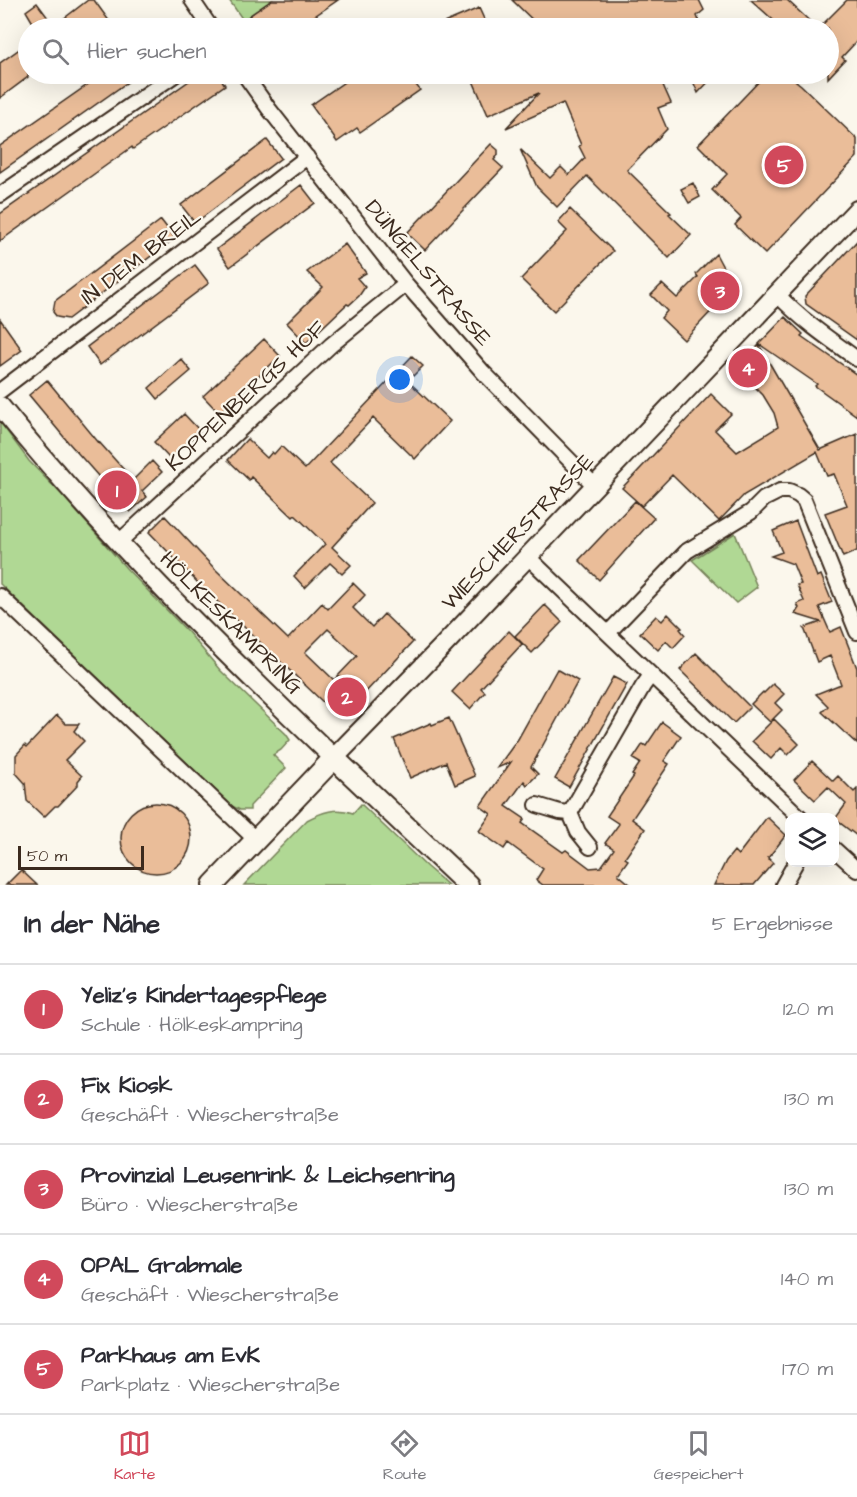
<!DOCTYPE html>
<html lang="de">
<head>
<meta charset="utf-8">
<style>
  body { margin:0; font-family:"Architects Daughter",sans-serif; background:#f7f7f7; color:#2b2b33 }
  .controls { position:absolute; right:18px; bottom:18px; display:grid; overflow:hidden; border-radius:12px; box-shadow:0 6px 24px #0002 }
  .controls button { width:54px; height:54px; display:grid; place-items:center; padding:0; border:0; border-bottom:2px solid #e1e1e2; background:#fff; color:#2b2b33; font:30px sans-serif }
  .scale { position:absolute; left:18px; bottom:15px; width:126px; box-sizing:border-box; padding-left:6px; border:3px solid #3b2a1e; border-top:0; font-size:16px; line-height:21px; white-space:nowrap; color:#3b2a1e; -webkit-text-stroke:4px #fbf7ec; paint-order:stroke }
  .you { position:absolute; left:400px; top:380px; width:21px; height:21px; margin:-15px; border:4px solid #fff; border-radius:50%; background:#1a73e8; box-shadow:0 0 0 9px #1a73e833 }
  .badge { display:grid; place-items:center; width:39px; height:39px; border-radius:50%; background:#d1495b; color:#fff; font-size:20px; font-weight:700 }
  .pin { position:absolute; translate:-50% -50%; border:3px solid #fff; box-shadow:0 2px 6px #0006 }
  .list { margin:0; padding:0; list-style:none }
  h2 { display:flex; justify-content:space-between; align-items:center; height:78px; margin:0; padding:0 24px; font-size:26px }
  h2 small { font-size:20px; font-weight:400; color:#7c7c81 }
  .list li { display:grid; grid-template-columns:39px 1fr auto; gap:18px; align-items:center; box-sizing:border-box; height:90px; padding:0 24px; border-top:2px solid #e1e1e2 }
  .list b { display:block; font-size:22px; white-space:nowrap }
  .list p { margin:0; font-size:20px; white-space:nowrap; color:#7c7c81 }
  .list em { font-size:20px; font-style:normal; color:#7c7c81 }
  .icon { flex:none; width:33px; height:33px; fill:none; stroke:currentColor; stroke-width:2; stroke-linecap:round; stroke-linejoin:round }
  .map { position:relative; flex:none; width:857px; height:885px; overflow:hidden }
  .search { position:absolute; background:#fff; box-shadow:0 6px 24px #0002; left:18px; right:18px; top:18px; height:66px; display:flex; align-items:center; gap:15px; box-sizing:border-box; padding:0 21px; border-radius:33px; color:#7c7c81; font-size:22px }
  .sheet { height:528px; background:#fff }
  nav { display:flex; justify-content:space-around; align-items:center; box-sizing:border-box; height:84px; border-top:2px solid #e1e1e2; background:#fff; font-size:16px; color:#7c7c81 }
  nav a { display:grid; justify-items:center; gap:3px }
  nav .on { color:#d1495b }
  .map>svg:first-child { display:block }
</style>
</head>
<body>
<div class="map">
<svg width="857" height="885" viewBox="0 0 857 885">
  <rect width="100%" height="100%" fill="#fbf7ec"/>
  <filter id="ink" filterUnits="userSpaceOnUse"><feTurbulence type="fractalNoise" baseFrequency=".0167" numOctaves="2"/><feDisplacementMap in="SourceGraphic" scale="12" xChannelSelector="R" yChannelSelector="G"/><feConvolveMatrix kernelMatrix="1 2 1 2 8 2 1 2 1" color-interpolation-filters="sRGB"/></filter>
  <g filter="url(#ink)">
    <path fill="#b0d894" stroke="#768159" stroke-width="1.5" d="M 229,0 L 272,0 L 243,20 Z
      M 0,422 L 29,461 L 62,495 L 126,568 L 188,632 L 220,670 L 286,734 L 290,740 L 281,750 L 273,755 L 286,768 L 250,806 L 250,810 L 240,810 L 232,806 L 0,584 Z
      M 735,533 L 757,587 L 736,603 L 692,560 Z
      M 361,804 L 427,867 L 448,885 L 244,885 L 307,820 C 322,812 336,807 353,813 Z"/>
    <path fill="#eabd99" stroke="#3b2a1e" stroke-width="1.5" fill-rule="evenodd" d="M 88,0 L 94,0 L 110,22 L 101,28 L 36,28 L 26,11 L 37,3 L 54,26 Z
      M 272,0 L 338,0 L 297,28 L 258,28 L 249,16 Z
      M 512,0 L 699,0 L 704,10 L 697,16 L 702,28 L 541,28 Z
      M 751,0 L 787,0 L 817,28 L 782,28 Z
      M 847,0 L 857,0 L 857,41 L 842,57 L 845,60 L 828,78 L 828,28 L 819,28 Z
      M 479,8 L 488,28 L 432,28 Z
      M 28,43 L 28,77 L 0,98 L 0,63 Z
      M 103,74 L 139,74 L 0,172 L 0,146 Z
      M 199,74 L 218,74 L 225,85 L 133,149 L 132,147 L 0,241 L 0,214 Z
      M 356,74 L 408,74 L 420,90 L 360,132 L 357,128 L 337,142 L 311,105 Z
      M 470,74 L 658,74 L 671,103 L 658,108 L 667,129 L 627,170 L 671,213 L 669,214 L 691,235 L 669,258 L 587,176 L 557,207 L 537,187 L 520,149 L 550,178 L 561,167 L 569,175 L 585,158 L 579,146 L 581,145 L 563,103 L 506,128 L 539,93 L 488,115 Z
      M 690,74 L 716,74 L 698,93 Z
      M 766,74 L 787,74 L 801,85 L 857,139 L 857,157 L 765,254 L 735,225 L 741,218 L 712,190 L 727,174 L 698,145 Z
      M 267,140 L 281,158 L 195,223 L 181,205 Z
      M 491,144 L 498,150 L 498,155 L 494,160 L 503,168 L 425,250 L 407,233 Z
      M 693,183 L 700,197 L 689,203 L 681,189 Z
      M 301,185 L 315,203 L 230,267 L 217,249 Z
      M 570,209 L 613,251 L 554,311 L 521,279 L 567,231 L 558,222 Z
      M 161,220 L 175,238 L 68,319 L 57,317 L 53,312 L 55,301 Z
      M 857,241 L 857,340 L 806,304 L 805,296 Z
      M 345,244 L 366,273 L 357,278 L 365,287 L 359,296 L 349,305 L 347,304 L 306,343 L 287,323 L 323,287 L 307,272 Z
      M 716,254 L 734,288 L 730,292 L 731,296 L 725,302 L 721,301 L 684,340 L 661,318 L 667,311 L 651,295 L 662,284 L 677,298 L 698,277 L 696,274 Z
      M 195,265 L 209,283 L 100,365 L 87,347 Z
      M 785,317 L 803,334 L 801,336 L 857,375 L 857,416 L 815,386 L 817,384 L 759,344 Z
      M 0,319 L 22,350 L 0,366 Z
      M 264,339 L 280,356 L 219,413 L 203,396 Z
      M 759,345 L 820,450 L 857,434 L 857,551 L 843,557 L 825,513 L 847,505 L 834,474 L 827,476 L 817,452 L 744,495 L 719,521 L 672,475 L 642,506 L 622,488 L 711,394 L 731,414 L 715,430 L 737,452 L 778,427 L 774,413 L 763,395 L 737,369 Z
      M 412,356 L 423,366 L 408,381 L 450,421 L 415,459 L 373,418 L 330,463 L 372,503 L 332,547 L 351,565 L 342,574 L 330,563 L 305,588 L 294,576 L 325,544 L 295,515 L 293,517 L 251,477 L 249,480 L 228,460 L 247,439 L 267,458 L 272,452 L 274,454 L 281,446 L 305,469 Z
      M 181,359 L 191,371 L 158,399 L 149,388 Z
      M 47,380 L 99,443 L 99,442 L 133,480 L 152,461 L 162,472 L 142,491 L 147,497 L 130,512 L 68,442 L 29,395 Z
      M 184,414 L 200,431 L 170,459 L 154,442 Z
      M 635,501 L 654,518 L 599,580 L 579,560 Z
      M 165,516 L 214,568 L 288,639 L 322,603 L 328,609 L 353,583 L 365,595 L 353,608 L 372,627 L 384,614 L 413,642 L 345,714 L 330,700 L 326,705 L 201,586 L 149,532 ZM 328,629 L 357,656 L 334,680 L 305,652 Z
      M 796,521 L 817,577 L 821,575 L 832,602 L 819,607 L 830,632 L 841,627 L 857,668 L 857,744 L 822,712 L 828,706 L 816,694 L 841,684 L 830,656 L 817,662 L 804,628 L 821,622 L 795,614 L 799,608 L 797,604 L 804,601 L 797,585 L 801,584 L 793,564 L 771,556 L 782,552 L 773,531 Z
      M 545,605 L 562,622 L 532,653 L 515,636 Z
      M 668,614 L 682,628 L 680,629 L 685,635 L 673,648 L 666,641 L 658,650 L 640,633 L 656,616 L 662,621 Z
      M 509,631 L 522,644 L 481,688 L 485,692 L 470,709 L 452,692 Z
      M 696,653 L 750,707 L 734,723 L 680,670 Z
      M 557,669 L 578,681 L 531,767 L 538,774 L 527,785 L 524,781 L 506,806 L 525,819 L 522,823 L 563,852 L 566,850 L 590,868 L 601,867 L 614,849 L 605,843 L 619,824 L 607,816 L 634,776 L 632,775 L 640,763 L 633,759 L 643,744 L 646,746 L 662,722 L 681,736 L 664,761 L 669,764 L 632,819 L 645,829 L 625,858 L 628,860 L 618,874 L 631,885 L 543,885 L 536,880 L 543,869 L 508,843 L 504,849 L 479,831 L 491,814 L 480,806 L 511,762 L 497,768 L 518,739 Z
      M 613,677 L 627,684 L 569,787 L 555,779 Z
      M 773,684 L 784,694 L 775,703 L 782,710 L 770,722 L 751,704 L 763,692 L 764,693 Z
      M 57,715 L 66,724 L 79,724 L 74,731 L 84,741 L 65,760 L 82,776 L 78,781 L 78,785 L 58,806 L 55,806 L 44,817 L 27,801 L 25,783 L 16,773 L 16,755 L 25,745 L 27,747 Z
      M 449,718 L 475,776 L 455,785 L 446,762 L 410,778 L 394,739 L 431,723 L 432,725 Z
      M 774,719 L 799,744 L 788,755 L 781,748 L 771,759 L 752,741 Z
      M 812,761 L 833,781 L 838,776 L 854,792 L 857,789 L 857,836 L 835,819 L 846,804 L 828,787 L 815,800 L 794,780 Z
      M121 838a35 35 0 1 1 70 0a35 35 0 1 1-70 0Z
      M 767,817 L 786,835 L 768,858 L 773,863 L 754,885 L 714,885 L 726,861 L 734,851 L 738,855 Z
      M 21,870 L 37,885 L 6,885 Z"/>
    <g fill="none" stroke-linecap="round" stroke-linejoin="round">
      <defs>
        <path id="minor" d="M 192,0 L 211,28
          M 244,74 L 269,109 L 406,284 L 483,372 L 595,486
          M 0,195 L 176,74
          M 777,294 C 800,319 829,339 857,359
          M 0,391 L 307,157
          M 119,542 L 331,345 L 406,284
          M 528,557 L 801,818
          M 0,596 L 256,840
          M 608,633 L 687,551 L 751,512 L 764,499 L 780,491 L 789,491 L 798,495 L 804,500 L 857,632
          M 537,805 L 560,812 L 570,813 L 643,686 L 651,675
          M 570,813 L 578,832 L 590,847
          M 834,849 L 857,870
          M 783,885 L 796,862"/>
        <path id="tertiary" d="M 0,406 C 102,532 217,646 334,758 L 442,647 L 857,210"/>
        <path id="secondary" d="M 213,885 L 334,758 L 468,885"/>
      </defs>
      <use href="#minor" stroke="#3b2a1e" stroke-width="18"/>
      <use href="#tertiary" stroke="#3b2a1e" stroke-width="22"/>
      <use href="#secondary" stroke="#3b2a1e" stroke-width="24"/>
      <use href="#minor" stroke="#fbf7ec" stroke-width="14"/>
      <use href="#tertiary" stroke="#fbf7ec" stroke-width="18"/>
      <use href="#secondary" stroke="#fbf7ec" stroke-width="20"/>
    </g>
  </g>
  <g text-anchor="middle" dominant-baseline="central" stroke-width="4.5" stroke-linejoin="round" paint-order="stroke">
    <g font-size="22" fill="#3b2a1e" stroke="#fbf7ec">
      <text transform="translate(141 257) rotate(-37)">IN DEM BREIL</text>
      <text transform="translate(428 273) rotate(50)">DÜNGELSTRASSE</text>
      <text transform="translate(246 396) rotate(-43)">KOPPENBERGS HOF</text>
      <text transform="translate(518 532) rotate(-46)">WIESCHERSTRASSE</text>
      <text transform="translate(231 623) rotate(45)">HÖLKESKAMPRING</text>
    </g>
  </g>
</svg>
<div class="controls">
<button><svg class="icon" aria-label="layers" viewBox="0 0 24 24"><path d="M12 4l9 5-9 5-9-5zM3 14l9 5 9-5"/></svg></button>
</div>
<div class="scale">50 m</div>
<div class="you"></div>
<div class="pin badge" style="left:117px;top:490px">1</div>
<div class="pin badge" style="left:347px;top:697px">2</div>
<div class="pin badge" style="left:720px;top:291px">3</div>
<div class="pin badge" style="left:748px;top:368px">4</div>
<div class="pin badge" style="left:784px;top:165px">5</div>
<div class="search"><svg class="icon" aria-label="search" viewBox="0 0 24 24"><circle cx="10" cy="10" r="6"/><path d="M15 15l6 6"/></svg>Hier suchen</div>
</div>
<section class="sheet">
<h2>In der Nähe<small>5 Ergebnisse</small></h2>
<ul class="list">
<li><span class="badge">1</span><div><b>Yeliz's Kindertagespflege</b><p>Schule · Hölkeskampring</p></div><em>120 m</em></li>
<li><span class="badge">2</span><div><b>Fix Kiosk</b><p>Geschäft · Wiescherstraße</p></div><em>130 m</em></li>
<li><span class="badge">3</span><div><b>Provinzial Leusenrink &amp; Leichsenring</b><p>Büro · Wiescherstraße</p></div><em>130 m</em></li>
<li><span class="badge">4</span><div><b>OPAL Grabmale</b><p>Geschäft · Wiescherstraße</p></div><em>140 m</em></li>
<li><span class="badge">5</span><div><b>Parkhaus am EvK</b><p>Parkplatz · Wiescherstraße</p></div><em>170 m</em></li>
</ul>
</section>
<nav>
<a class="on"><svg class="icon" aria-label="map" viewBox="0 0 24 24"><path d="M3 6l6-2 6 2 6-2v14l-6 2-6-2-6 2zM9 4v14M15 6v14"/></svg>Karte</a>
<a><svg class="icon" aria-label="directions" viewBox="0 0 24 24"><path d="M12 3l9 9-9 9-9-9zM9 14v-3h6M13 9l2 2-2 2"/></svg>Route</a>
<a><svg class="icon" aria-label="saved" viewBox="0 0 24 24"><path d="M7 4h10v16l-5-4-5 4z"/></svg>Gespeichert</a>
</nav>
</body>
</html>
